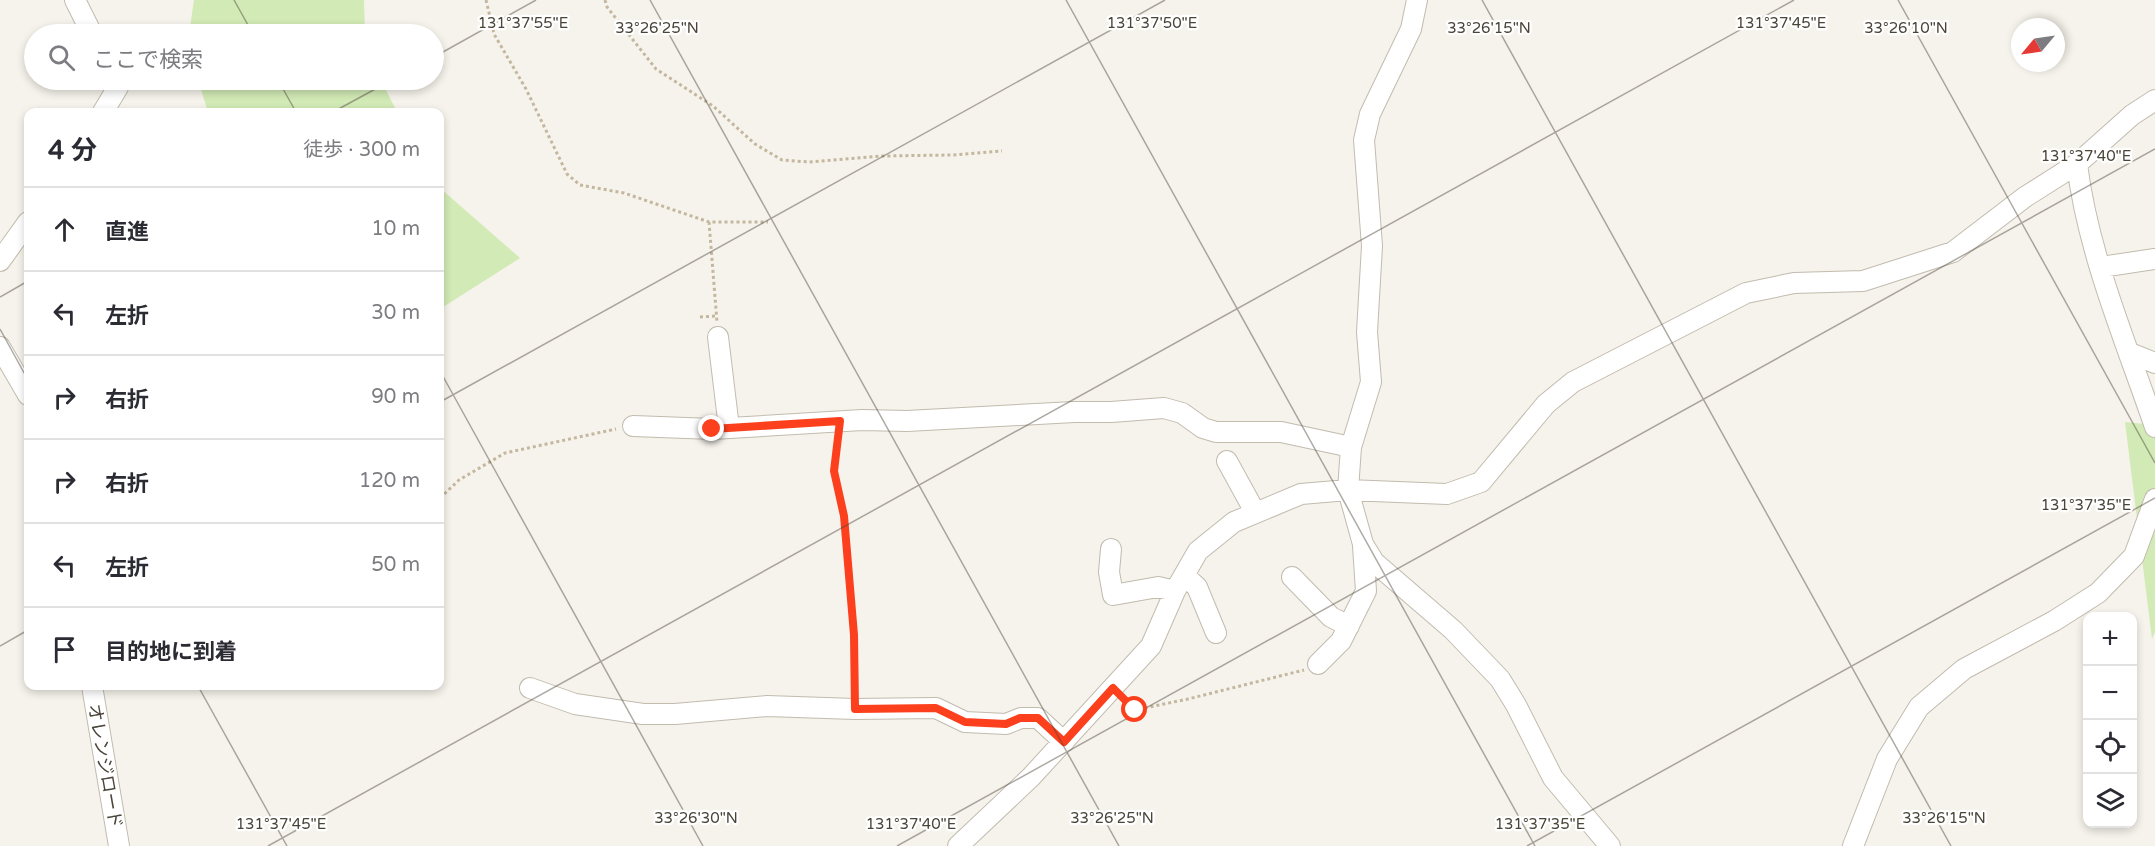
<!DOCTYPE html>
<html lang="ja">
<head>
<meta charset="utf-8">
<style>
  body { margin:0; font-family:"Varela Round","Noto Sans JP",sans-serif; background:#f7f7f7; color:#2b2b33 }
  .controls { position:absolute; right:18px; bottom:18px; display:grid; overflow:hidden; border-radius:12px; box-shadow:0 3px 9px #0003 }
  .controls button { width:54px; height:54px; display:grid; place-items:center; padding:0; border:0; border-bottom:2px solid #e1e1e2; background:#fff; color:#2b2b33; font:30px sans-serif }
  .compass { position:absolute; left:2011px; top:18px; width:54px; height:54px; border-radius:50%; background:#fff; box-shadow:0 3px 9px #0003; rotate:241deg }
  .stop { position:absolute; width:18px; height:18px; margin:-14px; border:4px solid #fc3f1d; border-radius:50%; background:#fff }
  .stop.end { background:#fc3f1d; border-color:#fff; box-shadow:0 2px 6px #0008 }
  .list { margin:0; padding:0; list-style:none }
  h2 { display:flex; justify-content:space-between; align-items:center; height:78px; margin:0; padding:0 24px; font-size:26px }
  h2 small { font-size:20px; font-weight:400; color:#7c7c81 }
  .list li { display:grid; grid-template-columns:39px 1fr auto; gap:18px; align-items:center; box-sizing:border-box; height:84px; padding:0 24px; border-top:2px solid #e1e1e2 }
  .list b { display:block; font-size:22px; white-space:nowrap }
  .list em { font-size:20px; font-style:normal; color:#7c7c81 }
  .icon { flex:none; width:33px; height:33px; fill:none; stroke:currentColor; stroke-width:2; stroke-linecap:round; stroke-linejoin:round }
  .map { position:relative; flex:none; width:2155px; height:846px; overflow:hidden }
  .search { position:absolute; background:#fff; box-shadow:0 3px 9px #0003; left:24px; top:24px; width:420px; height:66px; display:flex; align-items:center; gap:15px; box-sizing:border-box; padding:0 21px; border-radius:33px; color:#7c7c81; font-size:22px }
  .panel { position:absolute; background:#fff; box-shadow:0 3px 9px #0003; left:24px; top:108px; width:420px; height:582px; border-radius:12px }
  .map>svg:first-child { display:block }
</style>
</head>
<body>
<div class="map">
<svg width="2155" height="846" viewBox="0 0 2155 846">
  <rect width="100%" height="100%" fill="#f6f3ec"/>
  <path fill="#d2eab5" d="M 194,0 L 364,0 L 365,34 L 189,34 Z
    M 198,80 L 381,80 L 397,112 L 208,112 Z
    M 440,188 L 520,258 L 440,309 Z
    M 2125,422 L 2155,425 L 2155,632 L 2152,639 Z"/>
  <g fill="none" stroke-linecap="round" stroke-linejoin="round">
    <defs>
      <path id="minor" d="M 75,0 L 92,34
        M 1417,0 L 1411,29 L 1370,114 L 1364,140 L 1372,246 L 1367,332 L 1371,382 L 1351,447 L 1348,490 L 1363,544 L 1374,562 L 1453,630 L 1500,679 L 1516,705 L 1553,778 L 1610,846
        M 103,112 L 118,87 L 117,80
        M 2077,164 C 2088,254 2126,342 2155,427
        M 0,261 L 28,222
        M 2101,267 L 2155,259
        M 718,337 L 729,428
        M 0,347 L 28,395
        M 2130,353 L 2155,363
        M 633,426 L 713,429 L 862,420 L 907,421 L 1074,412 L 1111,412 L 1164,408 L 1182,413 L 1203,428 L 1216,432 L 1281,432 L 1351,447
        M 1227,461 L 1255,512
        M 1111,549 L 1109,572 L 1113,595 L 1158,587 L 1175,591
        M 1184,575 L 1197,587 L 1216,633
        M 1292,577 L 1331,617 L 1349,626
        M 1318,664 L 1341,641 L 1366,591 L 1363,546
        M 92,686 L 119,846
        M 530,688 L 575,704 L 643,714 L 675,714 L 767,706 L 855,709 L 936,708 L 965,722 L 1006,724 L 1021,718 L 1038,718 L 1064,742
        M 958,846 L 1031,777 L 1151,646 L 1175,591 L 1198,551 L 1234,522 L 1301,494 L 1348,490 L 1447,494 L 1481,482 L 1546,404 L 1573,382 L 1746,293 L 1794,283 L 1863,281 L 1953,252 L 2025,197 L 2077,164 L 2132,115 L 2155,100
        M 1853,846 L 1887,759 L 1919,707 L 1964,669 L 2054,621 L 2098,593 L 2134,556 L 2155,499"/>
    </defs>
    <use href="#minor" stroke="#c2bbae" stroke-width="22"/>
    <path stroke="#c4b79f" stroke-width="3" stroke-dasharray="3 3" stroke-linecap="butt" d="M 486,0 L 494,34 L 526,89 L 567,174 L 580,185 L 624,193 L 709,222 L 768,222
      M 605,0 L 607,7 L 656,69 L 713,106 L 755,144 L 782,160 L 809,162 L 882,156 L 952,155 L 1002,151
      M 709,222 L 717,322
      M 700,317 L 716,316
      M 838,437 L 834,471 L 844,516 L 854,635 L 855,692
      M 440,498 L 459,480 L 505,453 L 616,429
      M 1125,700 L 1135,710 L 1188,699 L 1304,670"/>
    <use href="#minor" stroke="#fff" stroke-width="20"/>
  </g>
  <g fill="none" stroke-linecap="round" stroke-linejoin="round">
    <path stroke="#fc3f1d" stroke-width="8" d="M 712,429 L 840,421 L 834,471 L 844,516 L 854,635 L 855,709 L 936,708 L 965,722 L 1006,724 L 1020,718 L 1038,718 L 1064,742 L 1113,688 L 1135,710"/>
  </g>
  <path fill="none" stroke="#4b4439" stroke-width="1.5" stroke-opacity="0.45" d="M 234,0 L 253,34M 650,0 L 1119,846M 1066,0 L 1535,846M 1482,0 L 1951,846M 1898,0 L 2155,463M 434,57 L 536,0M 278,80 L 296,112M 333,112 L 392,80M 0,297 L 28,281M 0,329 L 28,380M 440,371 L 703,846M 440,402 L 1165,0M 0,646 L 28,630M 198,686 L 287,846M 268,846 L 1794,0M 897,846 L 2155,149M 1527,846 L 2155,498"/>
  <g text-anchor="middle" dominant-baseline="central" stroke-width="4.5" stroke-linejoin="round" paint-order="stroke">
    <g font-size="18" fill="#4b4439" stroke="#fff">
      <text transform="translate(105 766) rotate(80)">オレンジロード</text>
    </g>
  </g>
  <g font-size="15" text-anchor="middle" fill="#4b4439" stroke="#fff" stroke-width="4.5" stroke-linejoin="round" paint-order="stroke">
    <text x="1152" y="28">131°37'50"E</text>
    <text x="523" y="28">131°37'55"E</text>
    <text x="1781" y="28">131°37'45"E</text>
    <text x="657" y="33">33°26'25"N</text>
    <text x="1489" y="33">33°26'15"N</text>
    <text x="1906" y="33">33°26'10"N</text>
    <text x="2086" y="161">131°37'40"E</text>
    <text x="2086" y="510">131°37'35"E</text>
    <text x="696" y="823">33°26'30"N</text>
    <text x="1112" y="823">33°26'25"N</text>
    <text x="1944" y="823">33°26'15"N</text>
    <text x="281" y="829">131°37'45"E</text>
    <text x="911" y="829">131°37'40"E</text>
    <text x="1540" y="829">131°37'35"E</text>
  </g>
</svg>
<div class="controls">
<button>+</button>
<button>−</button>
<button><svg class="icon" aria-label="locate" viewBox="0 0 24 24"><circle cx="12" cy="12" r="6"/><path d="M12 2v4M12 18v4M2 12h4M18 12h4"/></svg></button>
<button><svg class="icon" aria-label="layers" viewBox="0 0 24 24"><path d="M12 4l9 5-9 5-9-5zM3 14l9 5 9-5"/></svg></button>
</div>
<svg class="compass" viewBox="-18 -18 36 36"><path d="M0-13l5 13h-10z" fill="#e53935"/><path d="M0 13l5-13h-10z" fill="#7c7c81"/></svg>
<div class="stop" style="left:1135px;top:710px"></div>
<div class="stop end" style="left:712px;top:429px"></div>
<div class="search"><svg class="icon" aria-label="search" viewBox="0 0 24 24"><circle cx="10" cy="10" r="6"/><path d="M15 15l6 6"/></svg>ここで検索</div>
<section class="panel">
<h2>4 分<small>徒歩 · 300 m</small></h2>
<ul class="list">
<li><svg class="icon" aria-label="ahead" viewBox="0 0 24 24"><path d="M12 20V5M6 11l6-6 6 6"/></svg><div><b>直進</b></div><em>10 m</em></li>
<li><svg class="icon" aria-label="left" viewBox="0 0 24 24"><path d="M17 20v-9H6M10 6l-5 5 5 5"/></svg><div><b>左折</b></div><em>30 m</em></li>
<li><svg class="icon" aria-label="right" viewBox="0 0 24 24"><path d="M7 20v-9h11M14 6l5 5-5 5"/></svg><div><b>右折</b></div><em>90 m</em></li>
<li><svg class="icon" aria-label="right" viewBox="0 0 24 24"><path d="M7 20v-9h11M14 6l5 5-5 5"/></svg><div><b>右折</b></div><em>120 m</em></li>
<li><svg class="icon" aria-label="left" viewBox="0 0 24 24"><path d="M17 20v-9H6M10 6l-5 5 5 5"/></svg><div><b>左折</b></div><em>50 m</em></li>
<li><svg class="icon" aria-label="arrive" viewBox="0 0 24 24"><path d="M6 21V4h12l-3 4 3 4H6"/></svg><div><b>目的地に到着</b></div></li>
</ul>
</section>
</div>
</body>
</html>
